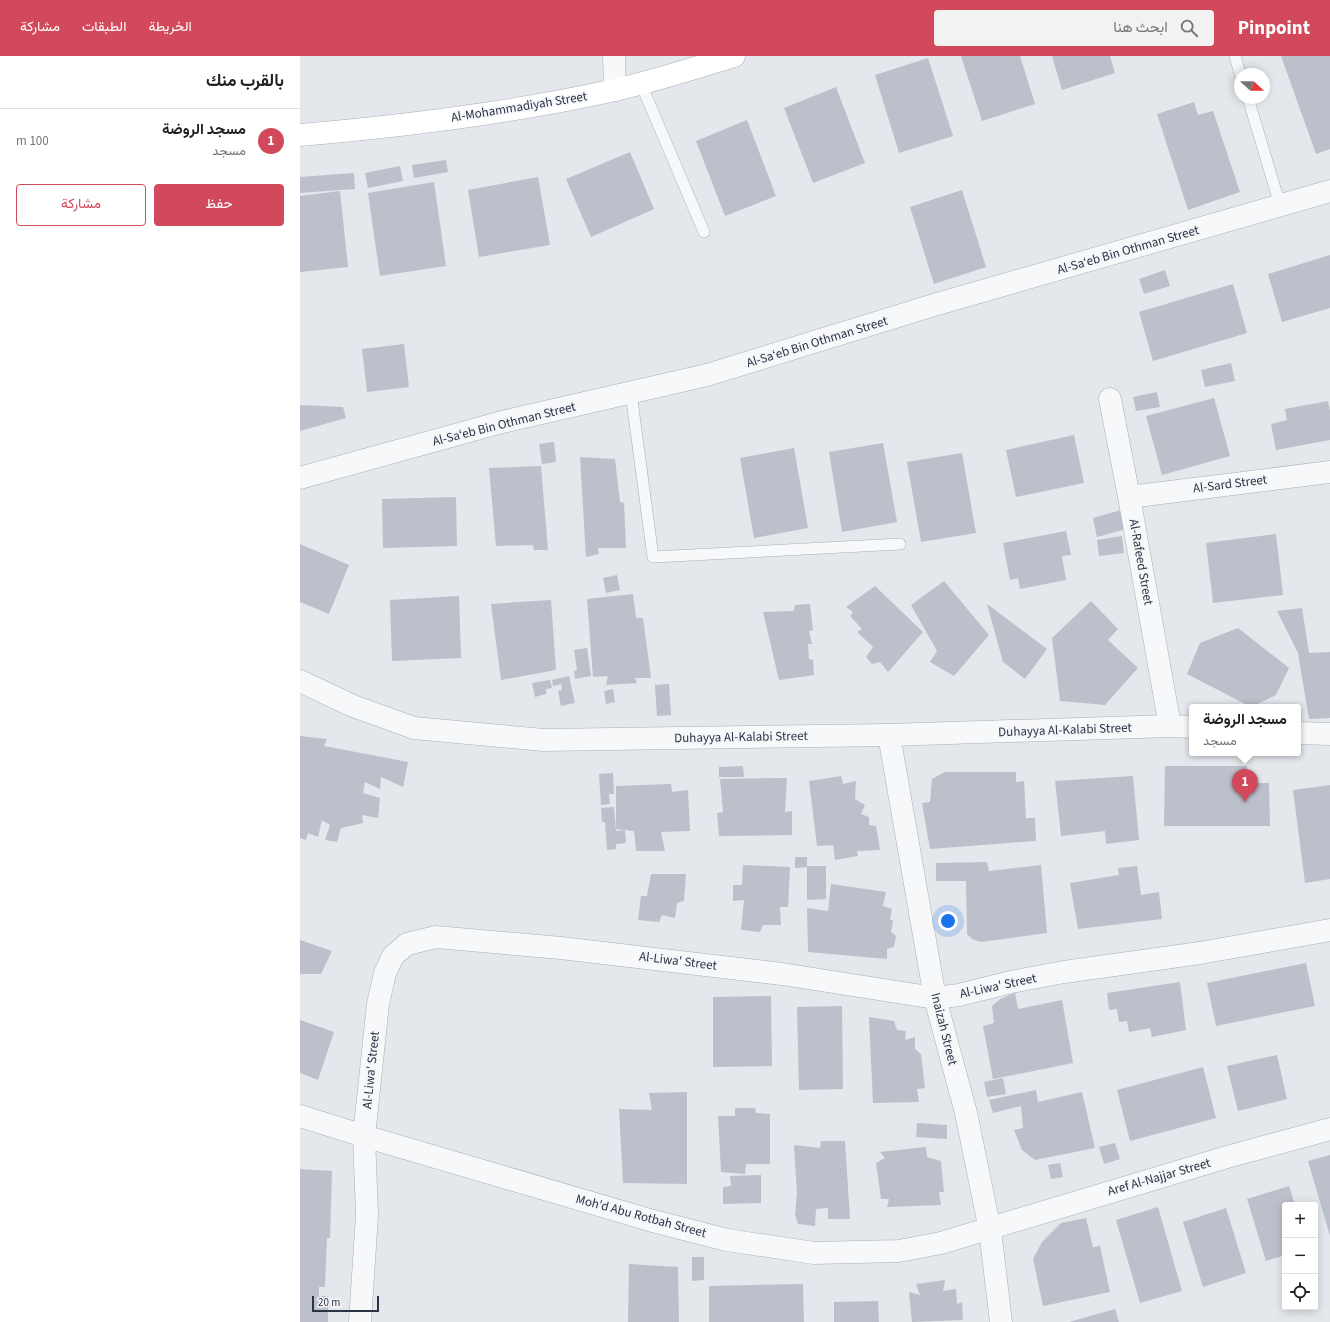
<!DOCTYPE html>
<html lang="ar">
<head>
<meta charset="utf-8">
<style>
  body { margin:0; font-family:"Source Sans 3",Vazirmatn,sans-serif; background:#f2f2f2; color:#202124; direction:rtl }
  .controls { position:absolute; right:12px; bottom:12px; display:grid; overflow:hidden; border-radius:4px; box-shadow:0 2px 10px #0003 }
  .controls button { width:36px; height:36px; display:grid; place-items:center; padding:0; border:0; border-bottom:1px solid #e0e0e0; background:#fff; color:#202124; font:20px sans-serif }
  .compass { position:absolute; left:934px; top:12px; width:36px; height:36px; border-radius:50%; background:#fff; box-shadow:0 2px 10px #0003; rotate:111deg }
  .scale { position:absolute; left:12px; bottom:10px; width:67px; box-sizing:border-box; padding-left:4px; border:2px solid #2b3445; border-top:0; font-size:11px; line-height:14px; white-space:nowrap; color:#2b3445; -webkit-text-stroke:3px #f4f6f9; paint-order:stroke }
  .you { position:absolute; left:648px; top:865px; width:14px; height:14px; margin:-10px; border:3px solid #fff; border-radius:50%; background:#1a73e8; box-shadow:0 0 0 6px #1a73e833 }
  .badge { display:grid; place-items:center; width:26px; height:26px; border-radius:50%; background:#d1495b; color:#fff; font-size:13px; font-weight:700 }
  .pin { position:absolute; translate:-50% -33px; filter:drop-shadow(0 1px 2px #0008) }
  .pin::after { content:''; position:absolute; top:21px; width:14px; height:12px; background:inherit; clip-path:polygon(0 0,100% 0,50% 100%) }
  .popup { position:absolute; left:889px; top:648px; width:112px; height:52px; box-sizing:border-box; display:grid; place-content:center; border-radius:4px; background:#fff; filter:drop-shadow(0 1px 3px #0005); font-size:13px; white-space:nowrap; color:#757577 }
  .popup b { font-size:15px; color:#202124 }
  .popup::after { content:''; position:absolute; left:50%; top:100%; margin-left:-8px; border:8px solid transparent; border-top-color:#fff }
  .list { margin:0; padding:0; list-style:none }
  h2 { display:flex; justify-content:space-between; align-items:center; height:52px; margin:0; padding:0 16px; font-size:17px }
  h2 small { font-size:13px; font-weight:400; color:#757577 }
  .list li { display:grid; grid-template-columns:26px 1fr auto; gap:12px; align-items:center; box-sizing:border-box; height:64px; padding:0 16px; border-top:1px solid #e0e0e0 }
  .list b { display:block; font-size:15px; white-space:nowrap }
  .list p { margin:0; font-size:13px; white-space:nowrap; color:#757577 }
  .list em { font-size:13px; font-style:normal; color:#757577 }
  .actions { display:flex; gap:8px; padding:12px 16px }
  .actions a { flex:1; padding:9px 0; border:1px solid #d1495b; border-radius:4px; text-align:center; font-size:14px; color:#d1495b }
  .actions .main { background:#d1495b; color:#fff }
  .icon { flex:none; width:22px; height:22px; fill:none; stroke:currentColor; stroke-width:2; stroke-linecap:round; stroke-linejoin:round }
  .map { position:relative; flex:none; width:1030px; height:1266px; overflow:hidden; direction:ltr }
  header { display:flex; align-items:center; gap:24px; box-sizing:border-box; height:56px; padding:0 20px; background:#d1495b; color:#fff }
  header strong { font-size:19px }
  nav { display:flex; gap:22px; margin-inline-start:auto; font-size:14px }
  .search { width:280px; height:36px; background:#f2f2f2; display:flex; align-items:center; gap:10px; box-sizing:border-box; padding:0 14px; border-radius:4px; color:#757577; font-size:15px }
  main { display:flex }
  aside { flex:1; background:#fff }
  .map>svg:first-child { display:block }
</style>
</head>
<body>
<header>
<strong>Pinpoint</strong>
<div class="search"><svg class="icon" aria-label="search" viewBox="0 0 24 24"><circle cx="10" cy="10" r="6"/><path d="M15 15l6 6"/></svg>ابحث هنا</div>
<nav><a>الخريطة</a><a>الطبقات</a><a>مشاركة</a></nav>
</header>
<main>
<div class="map">
<svg width="1030" height="1266" viewBox="0 0 1030 1266">
  <rect width="100%" height="100%" fill="#e4e7ec"/>
  <path fill="#bbc0ca" d="M 661,0 L 720,0 L 735,48 L 682,65 Z
    M 752,0 L 810,0 L 815,17 L 762,34 Z
    M 981,0 L 1030,0 L 1030,93 L 1016,98 Z
    M 628,2 L 653,80 L 599,97 L 575,19 Z
    M 536,31 L 565,107 L 513,127 L 484,52 Z
    M 894,46 L 898,59 L 913,55 L 940,136 L 888,154 L 857,58 Z
    M 447,64 L 476,140 L 425,160 L 396,85 Z
    M 330,96 L 354,153 L 291,181 L 266,123 Z
    M 146,104 L 148,116 L 114,122 L 112,109 Z
    M 100,110 L 103,125 L 68,132 L 65,117 Z
    M 54,117 L 55,133 L 0,137 L 0,121 Z
    M 238,121 L 250,189 L 179,201 L 168,134 Z
    M 134,126 L 146,210 L 80,220 L 68,137 Z
    M 662,134 L 686,211 L 634,228 L 610,151 Z
    M 40,135 L 48,211 L 0,216 L 0,140 Z
    M 1030,199 L 1030,252 L 982,266 L 968,218 Z
    M 865,214 L 870,230 L 844,238 L 839,223 Z
    M 933,228 L 947,277 L 853,305 L 839,256 Z
    M 104,288 L 109,331 L 67,336 L 62,293 Z
    M 931,307 L 935,325 L 905,331 L 901,314 Z
    M 857,336 L 860,351 L 836,355 L 833,341 Z
    M 914,342 L 930,400 L 862,419 L 846,360 Z
    M 1028,345 L 1030,355 L 1030,384 L 976,394 L 971,368 L 987,364 L 985,353 Z
    M 0,349 L 43,351 L 46,362 L 0,375 Z
    M 774,379 L 784,427 L 716,441 L 706,394 Z
    M 254,386 L 256,406 L 242,408 L 239,388 Z
    M 583,387 L 597,466 L 542,476 L 529,396 Z
    M 494,392 L 508,472 L 454,482 L 440,402 Z
    M 662,397 L 676,477 L 621,486 L 607,406 Z
    M 280,401 L 315,403 L 320,446 L 324,447 L 326,492 L 298,492 L 299,498 L 286,501 Z
    M 241,410 L 248,494 L 234,494 L 233,489 L 196,490 L 189,412 Z
    M 156,441 L 157,490 L 83,492 L 82,443 Z
    M 821,454 L 826,473 L 797,481 L 793,462 Z
    M 766,475 L 771,499 L 762,500 L 766,524 L 720,533 L 718,522 L 710,524 L 703,487 Z
    M 976,478 L 983,539 L 913,547 L 906,487 Z
    M 822,480 L 824,497 L 799,500 L 797,484 Z
    M 0,488 L 49,509 L 29,558 L 0,546 Z
    M 317,519 L 320,534 L 306,537 L 303,522 Z
    M 644,525 L 689,579 L 654,620 L 630,606 L 637,595 L 611,549 Z
    M 575,530 L 623,576 L 588,616 L 580,606 L 572,608 L 566,601 L 573,591 L 557,576 L 562,573 L 550,560 L 553,556 L 546,551 Z
    M 333,538 L 336,562 L 343,562 L 351,622 L 335,622 L 337,627 L 306,629 L 308,620 L 293,621 L 287,543 Z
    M 159,540 L 161,602 L 92,605 L 90,544 Z
    M 251,544 L 256,614 L 201,624 L 191,548 Z
    M 791,545 L 818,573 L 808,584 L 838,612 L 805,649 L 760,645 L 752,582 Z
    M 510,548 L 513,574 L 509,575 L 512,588 L 508,588 L 509,603 L 513,604 L 514,619 L 479,624 L 463,556 L 494,555 L 495,549 Z
    M 687,548 L 747,593 L 725,623 L 703,606 Z
    M 1002,552 L 1009,597 L 1030,596 L 1030,662 L 1009,663 L 998,597 L 977,555 Z
    M 938,572 L 989,612 L 976,639 L 951,651 L 887,618 L 900,587 Z
    M 287,592 L 291,620 L 275,623 L 274,615 L 277,614 L 274,594 Z
    M 269,620 L 275,647 L 261,650 L 258,635 L 262,634 L 261,628 L 253,630 L 252,624 Z
    M 250,624 L 252,632 L 246,633 L 246,638 L 235,641 L 232,627 Z
    M 369,628 L 371,659 L 357,660 L 355,629 Z
    M 313,633 L 315,646 L 306,648 L 304,635 Z
    M 0,680 L 27,683 L 24,690 L 108,706 L 103,731 L 81,721 L 80,733 L 65,726 L 63,737 L 80,742 L 78,762 L 62,759 L 63,767 L 41,772 L 37,786 L 25,784 L 30,769 L 22,764 L 18,781 L 8,777 L 6,784 L 0,782 Z
    M 443,710 L 444,721 L 419,721 L 419,711 Z
    M 865,710 L 947,710 L 947,727 L 969,727 L 970,770 L 864,770 Z
    M 645,716 L 716,716 L 716,726 L 724,725 L 726,762 L 735,762 L 736,785 L 630,793 L 622,747 L 630,746 L 632,723 Z
    M 313,717 L 314,738 L 309,738 L 310,748 L 301,749 L 299,718 Z
    M 541,720 L 543,728 L 556,725 L 555,743 L 565,749 L 561,758 L 569,761 L 569,769 L 576,770 L 580,794 L 557,795 L 558,800 L 535,804 L 533,789 L 517,790 L 509,725 Z
    M 833,720 L 839,784 L 806,788 L 805,775 L 761,780 L 755,725 Z
    M 487,722 L 485,756 L 492,755 L 492,779 L 419,780 L 417,757 L 423,756 L 420,723 Z
    M 371,728 L 372,736 L 388,734 L 390,775 L 361,776 L 365,795 L 336,795 L 334,775 L 316,773 L 316,730 Z
    M 1030,729 L 1030,823 L 1005,827 L 993,734 Z
    M 314,751 L 316,775 L 325,774 L 326,787 L 316,788 L 316,793 L 307,794 L 305,766 L 302,766 L 301,752 Z
    M 495,801 L 507,801 L 507,810 L 526,810 L 526,843 L 507,844 L 507,811 L 495,812 Z
    M 687,806 L 689,815 L 741,809 L 747,877 L 681,886 L 672,883 L 667,878 L 666,825 L 636,825 L 636,807 Z
    M 443,809 L 490,811 L 488,851 L 480,851 L 481,869 L 463,869 L 460,876 L 441,874 L 444,844 L 433,845 L 433,829 L 442,829 Z
    M 837,810 L 841,839 L 859,836 L 862,863 L 778,873 L 770,827 L 819,819 L 818,812 Z
    M 351,818 L 386,818 L 384,845 L 377,847 L 375,862 L 362,859 L 359,866 L 338,864 L 341,840 L 347,840 Z
    M 531,828 L 586,836 L 583,850 L 592,853 L 590,863 L 593,865 L 591,876 L 596,880 L 594,891 L 587,893 L 587,903 L 508,896 L 507,852 L 528,855 Z
    M 0,884 L 32,895 L 21,918 L 0,918 Z
    M 1006,907 L 1015,950 L 916,970 L 907,927 Z
    M 880,926 L 886,974 L 852,981 L 850,972 L 829,976 L 827,965 L 819,966 L 817,953 L 809,954 L 807,937 Z
    M 715,937 L 718,953 L 762,944 L 773,1007 L 693,1023 L 683,970 L 694,967 L 692,950 L 700,943 Z
    M 471,940 L 472,1010 L 413,1011 L 413,941 Z
    M 542,950 L 543,1033 L 499,1034 L 497,951 Z
    M 569,961 L 594,965 L 597,974 L 606,975 L 605,984 L 615,981 L 615,993 L 621,998 L 625,1032 L 617,1033 L 619,1046 L 573,1047 Z
    M 0,964 L 34,976 L 18,1024 L 0,1017 Z
    M 977,999 L 987,1043 L 938,1055 L 927,1010 Z
    M 903,1011 L 916,1062 L 830,1085 L 817,1034 Z
    M 703,1022 L 706,1038 L 687,1041 L 684,1026 Z
    M 736,1034 L 738,1046 L 782,1036 L 795,1092 L 735,1104 L 722,1094 L 714,1074 L 723,1072 L 721,1050 L 693,1057 L 689,1044 Z
    M 387,1036 L 387,1128 L 323,1127 L 319,1053 L 352,1054 L 349,1037 Z
    M 435,1052 L 455,1052 L 456,1057 L 470,1058 L 470,1108 L 446,1108 L 445,1118 L 421,1116 L 418,1060 L 435,1060 Z
    M 617,1067 L 647,1069 L 647,1083 L 616,1081 Z
    M 521,1085 L 545,1085 L 550,1163 L 528,1163 L 528,1152 L 516,1153 L 515,1170 L 498,1168 L 495,1159 L 497,1137 L 494,1089 L 520,1092 Z
    M 815,1087 L 820,1103 L 804,1108 L 799,1091 Z
    M 626,1091 L 627,1101 L 641,1105 L 644,1136 L 639,1136 L 641,1149 L 587,1151 L 589,1143 L 581,1143 L 576,1107 L 585,1102 L 580,1096 Z
    M 1030,1099 L 1030,1180 L 1008,1105 Z
    M 760,1107 L 763,1121 L 751,1123 L 748,1109 Z
    M 0,1113 L 32,1115 L 30,1182 L 27,1182 L 25,1231 L 19,1231 L 19,1240 L 28,1240 L 28,1266 L 0,1266 Z
    M 461,1119 L 461,1147 L 423,1148 L 423,1131 L 431,1130 L 430,1120 Z
    M 989,1130 L 995,1149 L 985,1149 L 985,1199 L 966,1205 L 947,1143 Z
    M 858,1151 L 882,1235 L 840,1247 L 816,1164 Z
    M 926,1152 L 946,1217 L 903,1231 L 883,1166 Z
    M 786,1162 L 793,1191 L 800,1190 L 810,1236 L 743,1250 L 733,1203 L 742,1186 L 761,1167 Z
    M 392,1201 L 404,1201 L 404,1224 L 392,1225 Z
    M 329,1208 L 378,1211 L 379,1266 L 328,1266 Z
    M 645,1224 L 643,1235 L 656,1233 L 657,1248 L 662,1246 L 663,1264 L 612,1266 L 609,1236 L 620,1239 L 616,1228 Z
    M 503,1228 L 504,1266 L 409,1266 L 409,1230 Z
    M 578,1245 L 579,1266 L 534,1266 L 534,1246 Z
    M 815,1253 L 819,1266 L 769,1266 Z"/>
  <g fill="none" stroke-linecap="round" stroke-linejoin="round">
    <defs>
      <path id="lane" d="M 935,0 L 940,18
        M 341,28 L 404,176
        M 948,42 L 980,149
        M 331,337 L 353,501 L 600,488"/>
      <path id="street" d="M 314,0 L 315,34
        M 810,343 L 829,441 L 870,670
        M 0,422 L 202,366 L 407,319 L 634,249 L 1030,135
        M 829,441 L 1030,416
        M 0,625 L 53,650 L 114,672 L 244,684 L 589,679 L 870,670 L 892,671
        M 998,677 L 1030,678
        M 589,679 L 635,942 L 666,1057 L 690,1174 L 701,1266
        M 0,1060 L 64,1080 L 353,1165 L 427,1184 L 514,1197 L 599,1195 L 641,1187 L 927,1101 L 1030,1073
        M 60,1266 L 67,1159 L 64,1080 L 78,948 L 85,917 L 93,900 L 107,888 L 136,881 L 261,892 L 482,918 L 635,942 L 659,939 L 711,926 L 764,916 L 900,897 L 1030,874"/>
      <path id="secondary" d="M 0,79 C 106,70 211,57 315,34 C 355,25 395,12 434,0"/>
    </defs>
    <use href="#lane" stroke="#a9aeb7" stroke-width="12"/>
    <use href="#street" stroke="#a9aeb7" stroke-width="23"/>
    <use href="#secondary" stroke="#a9aeb7" stroke-width="23"/>
    <use href="#lane" stroke="#f7f8fa" stroke-width="11"/>
    <use href="#street" stroke="#f7f8fa" stroke-width="22"/>
    <use href="#secondary" stroke="#fff" stroke-width="22"/>
  </g>
  <g text-anchor="middle" dominant-baseline="central" stroke-width="3" stroke-linejoin="round" paint-order="stroke">
    <g font-size="13" fill="#2b3445" stroke="#f4f6f9">
      <text transform="translate(219 51) rotate(-9)">Al-Mohammadiyah Street</text>
      <text transform="translate(828 194) rotate(-16)">Al-Sa‘eb Bin Othman Street</text>
      <text transform="translate(517 286) rotate(-17)">Al-Sa‘eb Bin Othman Street</text>
      <text transform="translate(204 368) rotate(-14)">Al-Sa‘eb Bin Othman Street</text>
      <text transform="translate(930 428) rotate(-7)">Al-Sard Street</text>
      <text transform="translate(841 506) rotate(80)">Al-Rafeed Street</text>
      <text transform="translate(765 674) rotate(-2)">Duhayya Al-Kalabi Street</text>
      <text transform="translate(441 681) rotate(-1)">Duhayya Al-Kalabi Street</text>
      <text transform="translate(378 905) rotate(7)">Al-Liwa' Street</text>
      <text transform="translate(698 930) rotate(-12)">Al-Liwa' Street</text>
      <text transform="translate(644 973) rotate(76)">Inaizah Street</text>
      <text transform="translate(71 1014) rotate(-84)">Al-Liwa' Street</text>
      <text transform="translate(859 1121) rotate(-16)">Aref Al-Najjar Street</text>
      <text transform="translate(341 1160) rotate(15)">Moh'd Abu Rotbah Street</text>
    </g>
  </g>
</svg>
<div class="controls">
<button>+</button>
<button>−</button>
<button><svg class="icon" aria-label="locate" viewBox="0 0 24 24"><circle cx="12" cy="12" r="6"/><path d="M12 2v4M12 18v4M2 12h4M18 12h4"/></svg></button>
</div>
<svg class="compass" viewBox="-18 -18 36 36"><path d="M0-13l5 13h-10z" fill="#e53935"/><path d="M0 13l5-13h-10z" fill="#757577"/></svg>
<div class="scale">20 m</div>
<div class="you"></div>
<div class="pin badge" style="left:945px;top:746px">1</div>
<div class="popup"><b>مسجد الروضة</b>مسجد</div>
</div>
<aside>
<h2>بالقرب منك<small></small></h2>
<ul class="list">
<li><span class="badge">1</span><div><b>مسجد الروضة</b><p>مسجد</p></div><em>100 m</em></li>
</ul>
<div class="actions"><a class="main">حفظ</a><a>مشاركة</a></div>
</aside>
</main>
</body>
</html>
